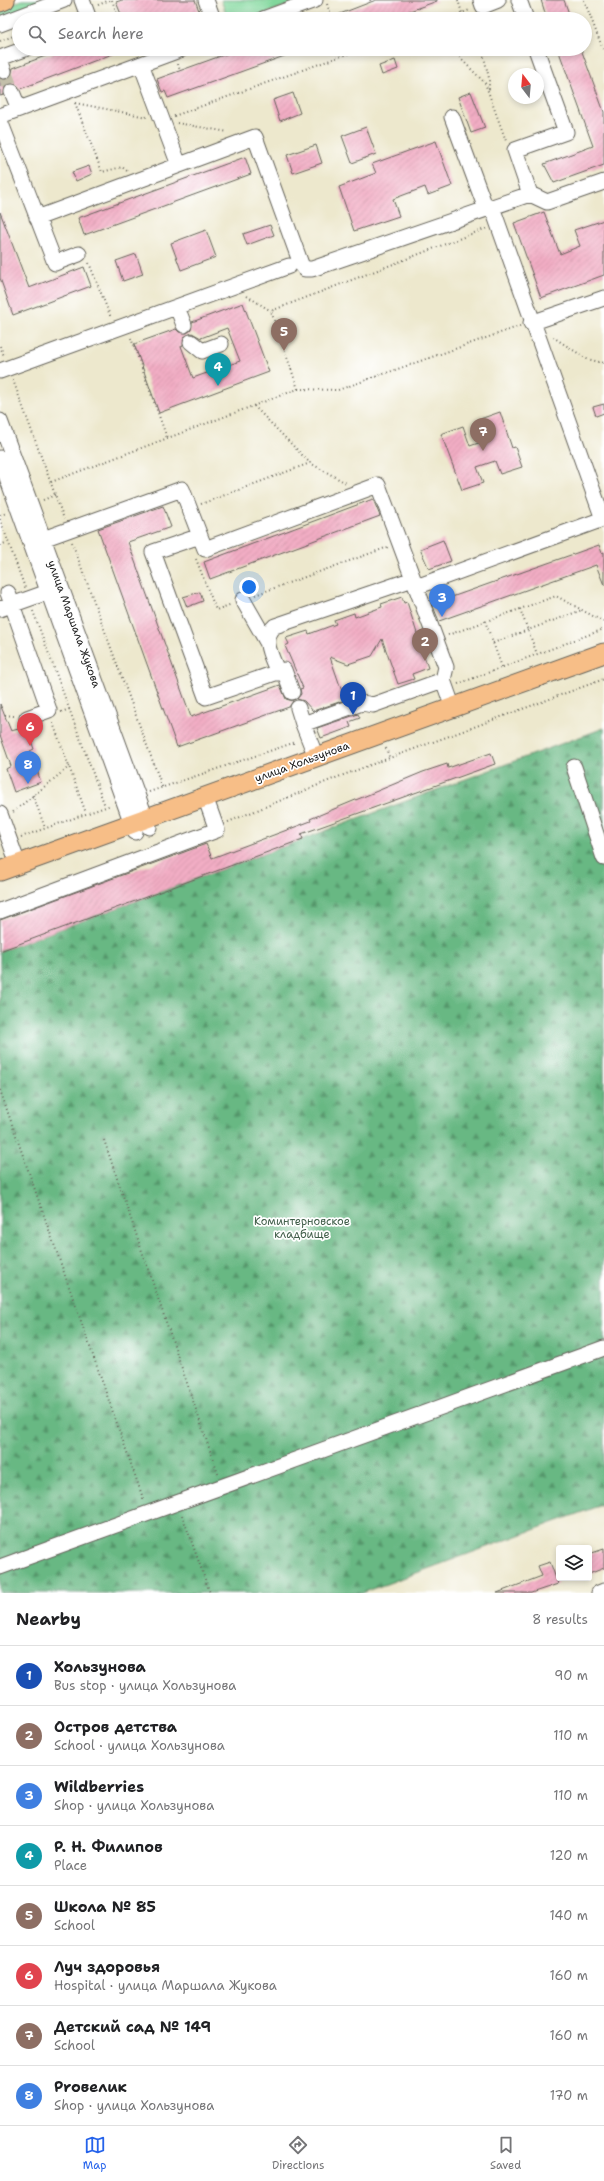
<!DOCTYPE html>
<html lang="en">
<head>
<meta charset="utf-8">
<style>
  body { margin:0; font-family:"Shantell Sans",sans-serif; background:#f6f6f6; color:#202124 }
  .controls { position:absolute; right:12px; bottom:12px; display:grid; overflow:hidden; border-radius:4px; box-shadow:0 2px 6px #0003 }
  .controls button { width:36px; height:36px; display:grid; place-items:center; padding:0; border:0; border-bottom:1px solid #e0e0e0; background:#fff; color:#202124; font:20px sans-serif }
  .compass { position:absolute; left:508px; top:68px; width:36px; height:36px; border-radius:50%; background:#fff; box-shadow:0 2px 6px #0003; rotate:344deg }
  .you { position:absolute; left:249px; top:587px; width:14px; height:14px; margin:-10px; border:3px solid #fff; border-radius:50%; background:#1a73e8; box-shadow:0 0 0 6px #1a73e833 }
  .badge { display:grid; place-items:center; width:26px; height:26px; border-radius:50%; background:#2563eb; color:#fff; font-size:13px; font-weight:700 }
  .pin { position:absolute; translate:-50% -33px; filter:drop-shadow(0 1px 2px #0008) }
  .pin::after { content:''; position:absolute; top:21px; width:14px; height:12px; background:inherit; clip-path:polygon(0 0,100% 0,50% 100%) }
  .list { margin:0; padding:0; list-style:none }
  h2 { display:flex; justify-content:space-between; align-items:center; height:52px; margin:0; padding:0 16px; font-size:17px }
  h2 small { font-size:13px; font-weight:400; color:#757577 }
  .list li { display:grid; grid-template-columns:26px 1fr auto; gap:12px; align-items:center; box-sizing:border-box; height:60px; padding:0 16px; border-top:1px solid #e0e0e0 }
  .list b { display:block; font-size:15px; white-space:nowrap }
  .list p { margin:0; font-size:13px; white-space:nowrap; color:#757577 }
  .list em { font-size:13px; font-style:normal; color:#757577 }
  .icon { flex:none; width:22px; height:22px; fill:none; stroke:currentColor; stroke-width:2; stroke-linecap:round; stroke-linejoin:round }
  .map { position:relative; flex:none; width:604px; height:1593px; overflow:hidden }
  .search { position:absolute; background:#fff; box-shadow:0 2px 6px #0003; left:12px; right:12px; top:12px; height:44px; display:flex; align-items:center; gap:10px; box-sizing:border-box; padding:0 14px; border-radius:22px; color:#757577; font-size:15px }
  .sheet { height:532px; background:#fff }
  nav { display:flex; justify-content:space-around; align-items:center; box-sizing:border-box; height:56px; border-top:1px solid #e0e0e0; background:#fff; font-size:11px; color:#757577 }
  nav a { display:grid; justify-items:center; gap:2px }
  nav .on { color:#2563eb }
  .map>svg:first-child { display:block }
</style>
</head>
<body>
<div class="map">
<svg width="604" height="1593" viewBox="0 0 604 1593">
  <defs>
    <pattern id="forest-firs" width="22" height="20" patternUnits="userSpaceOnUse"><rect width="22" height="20" fill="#68b883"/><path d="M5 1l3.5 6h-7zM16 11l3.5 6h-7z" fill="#55956a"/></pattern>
    <pattern id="building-hatch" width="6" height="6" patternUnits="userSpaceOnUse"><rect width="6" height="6" fill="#f2adc4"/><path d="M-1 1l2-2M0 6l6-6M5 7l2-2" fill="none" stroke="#cf94a8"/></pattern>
  </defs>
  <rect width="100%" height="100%" fill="#fff"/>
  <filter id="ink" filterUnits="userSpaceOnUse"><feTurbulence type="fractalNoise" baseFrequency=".025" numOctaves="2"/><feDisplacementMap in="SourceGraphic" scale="8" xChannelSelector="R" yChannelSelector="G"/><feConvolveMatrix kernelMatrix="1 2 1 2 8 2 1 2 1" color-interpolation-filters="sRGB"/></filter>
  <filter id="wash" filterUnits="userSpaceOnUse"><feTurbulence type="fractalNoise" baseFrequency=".012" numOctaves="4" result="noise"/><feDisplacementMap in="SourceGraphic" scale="16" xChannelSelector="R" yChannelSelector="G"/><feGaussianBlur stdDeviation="0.9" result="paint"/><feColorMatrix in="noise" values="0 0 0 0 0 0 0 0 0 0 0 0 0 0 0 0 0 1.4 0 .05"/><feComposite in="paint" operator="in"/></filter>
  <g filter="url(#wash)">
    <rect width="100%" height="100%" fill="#ede8cd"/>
    <path fill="#80d79b" stroke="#4e7a5c" d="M 22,0 L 52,0 L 0,19 L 0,8 Z
      M 221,0 L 302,0 L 250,19 L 228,19 Z"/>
    <path fill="url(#forest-firs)" stroke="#426a50" d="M 604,728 L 604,1504 L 362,1593 L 0,1593 L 0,951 Z"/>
    <g id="blocks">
      <path fill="url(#building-hatch)" fill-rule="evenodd" d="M 122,0 L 195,0 L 202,19 L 123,19 L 116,2 Z
        M 376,0 L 437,0 L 437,1 L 388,19 L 327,19 Z
        M 541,0 L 564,0 L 571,19 L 547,19 Z
        M 64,49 L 123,50 L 20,89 L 17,85 L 9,84 L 5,87 L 4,95 L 0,96 L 0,79 L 7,80 L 11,77 L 13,68 Z
        M 240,49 L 301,50 L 168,98 L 165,91 L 162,92 L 157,79 Z
        M 558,49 L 581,49 L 604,112 L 604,165 L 554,183 L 544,164 L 593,146 Z
        M 395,60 L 398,69 L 382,75 L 379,66 Z
        M 471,92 L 485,128 L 471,133 L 458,97 Z
        M 293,93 L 300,113 L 280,121 L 273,100 Z
        M 366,127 L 376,154 L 352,163 L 342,136 Z
        M 436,141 L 452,186 L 428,195 L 425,187 L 393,199 L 399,216 L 354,231 L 339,187 L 376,173 L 372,164 Z
        M 316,145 L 322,163 L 293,173 L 287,155 Z
        M 245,157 L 251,174 L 84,235 L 78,218 Z
        M 89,166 L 92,174 L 76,181 L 72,172 Z
        M 0,212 L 29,288 L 84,267 L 91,286 L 13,315 L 0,278 Z
        M 544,212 L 560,254 L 580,246 L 574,230 L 604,220 L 604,275 L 541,298 L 514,223 Z
        M 270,225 L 274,235 L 247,245 L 243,234 Z
        M 206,230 L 216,257 L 181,270 L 171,243 Z
        M 136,254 L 143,274 L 123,281 L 116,261 Z
        M 243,303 L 269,372 L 159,413 L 134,344 L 176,329 L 179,332 L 187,333 L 191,330 L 192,322 ZM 227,328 L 240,361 L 193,378 L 181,346 L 183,345 L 184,337 L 192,333 L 201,338 Z
        M 604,404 L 604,413 L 596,416 L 593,407 Z
        M 500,412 L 512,448 L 515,447 L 522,467 L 500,474 L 495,461 L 477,467 L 483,483 L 462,490 L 441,434 L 463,426 L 470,446 L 487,440 L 480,419 Z
        M 373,499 L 380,516 L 210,579 L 204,562 Z
        M 163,506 L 171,527 L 128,542 L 191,717 L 280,685 L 286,699 L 293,701 L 289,707 L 177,747 L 98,529 Z
        M 443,540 L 451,561 L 429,569 L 420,549 Z
        M 599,545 L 602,553 L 604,552 L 604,585 L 596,565 L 439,621 L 432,604 Z
        M 200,592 L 203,601 L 187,607 L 183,597 Z
        M 402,597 L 404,603 L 407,602 L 428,668 L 412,674 L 414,679 L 398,684 L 382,639 L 372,656 L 348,664 L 330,657 L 345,700 L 313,711 L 304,701 L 297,699 L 301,694 L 300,689 L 303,688 L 285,646 L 289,644 L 286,638 L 308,631 L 309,634 L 336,624 L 334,620 L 354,613 L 355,617 L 382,607 L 381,604 Z
        M 0,704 L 11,731 L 26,727 L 34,749 L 30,751 L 41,782 L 14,792 L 6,769 L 11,766 L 0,735 Z
        M 358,714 L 360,718 L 349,722 L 351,727 L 321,738 L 317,728 Z
        M 491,753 L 495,764 L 301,834 L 303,839 L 0,951 L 0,920 L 206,844 L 212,858 L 311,821 L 310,819 L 423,772 L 447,764 L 448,768 Z
        M 604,1549 L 604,1568 L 589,1574 L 589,1554 Z
        M 550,1562 L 558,1584 L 531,1593 L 497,1593 L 542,1576 L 538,1566 Z"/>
    </g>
  </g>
  <g filter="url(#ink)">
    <use href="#blocks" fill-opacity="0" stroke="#65635a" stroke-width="1"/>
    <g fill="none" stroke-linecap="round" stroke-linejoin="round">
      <path stroke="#c3bfaa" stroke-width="15" stroke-dasharray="15 8" stroke-linecap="butt" d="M 4,71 L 12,92"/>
      <defs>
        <path id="minor" d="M 82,0 L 89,19
          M 206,0 L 213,19
          M 481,0 L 483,6 L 498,0
          M 519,0 L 526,19
          M 263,19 L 315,0
          M 0,24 L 64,0
          M 0,58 L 25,49
          M 0,60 L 4,71
          M 141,64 L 179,165
          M 12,92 L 19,109
          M 0,116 L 182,49
          M 452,117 L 486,209
          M 0,121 L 55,263 L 79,254
          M 530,194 L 515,150 L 566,132 L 536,49
          M 492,207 L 603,519
          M 37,218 L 255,137 L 301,264 L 305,269 L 312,269 L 530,194 L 547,202 L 604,182
          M 177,307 L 184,325
          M 531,323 L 604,298
          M 191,342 L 202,351 L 221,344
          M 0,371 L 289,266
          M 0,421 L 149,827
          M 0,458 L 135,832
          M 200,536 L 205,549 L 378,485 L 446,667 L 443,680 L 453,708
          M 43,539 L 182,489 L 200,536 L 153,552 L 206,697 L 284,670 L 292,692
          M 416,587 L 603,519 L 604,520
          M 8,593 L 49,710 L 27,718
          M 243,600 L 267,642
          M 0,609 L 48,592
          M 278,673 C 272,657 260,639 275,626 L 413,579
          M 298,708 L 303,724
          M 316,757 L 303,724 L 362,703 L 373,705 L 443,680
          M 574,767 L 604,858
          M 0,814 L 18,864
          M 0,911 L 217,830 L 208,805
          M 0,1567 L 604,1348
          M 599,1593 L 604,1591"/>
        <path id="major" d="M 0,2 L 5,0
          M 0,871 L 604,653"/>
      </defs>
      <use href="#minor" stroke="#65635a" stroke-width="17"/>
      <use href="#major" stroke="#65635a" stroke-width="21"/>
      <path stroke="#65635a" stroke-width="2" stroke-dasharray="1 3" stroke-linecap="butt" d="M 112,0 L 119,19
        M 370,0 L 371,2
        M 458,0 L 462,13
        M 584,0 L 604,52
        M 327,4 L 331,16
        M 98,5 L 110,0
        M 419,8 L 422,19
        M 59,19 L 73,14
        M 445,19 L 470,10
        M 0,41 L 19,34
        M 214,49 L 217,57
        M 451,49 L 485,83 L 506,141
        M 482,49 L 489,78 L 489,91
        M 178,64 L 180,71
        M 75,103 L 147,117
        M 75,103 L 102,172 L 122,167 L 127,171
        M 174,116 L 361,49
        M 177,123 L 228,132
        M 89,263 L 111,318
        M 247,296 L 271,311
        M 553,337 L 587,359 L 604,363
        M 131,338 L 167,438
        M 0,346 L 4,356
        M 13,380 L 64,519
        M 298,389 L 271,311 L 487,228
        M 254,406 L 310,463
        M 51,482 L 298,389 L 338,390 L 520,326
        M 43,500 L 55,495
        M 201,504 L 310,463 L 346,483
        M 0,515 L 7,513
        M 0,519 L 25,588
        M 72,542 L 163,789
        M 0,545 L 8,542
        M 196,559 L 216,610 L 232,604
        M 255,595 L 388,547
        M 520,609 L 537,654
        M 33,611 L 105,806
        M 485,621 L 502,667
        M 448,635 L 556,596 L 604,622
        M 493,643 L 582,610
        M 458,684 L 604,629
        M 61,712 L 70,709
        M 5,715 L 14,716
        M 53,723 L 86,813
        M 386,748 L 390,759
        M 149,792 L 296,742
        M 33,795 L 45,828
        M 13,812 L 70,766
        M 228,822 L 338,777 L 604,679
        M 21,837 L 111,805
        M 0,1090 L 144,1501
        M 104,1140 L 218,1474
        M 182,1515 L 210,1593"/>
      <use href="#minor" stroke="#fff" stroke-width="15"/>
      <use href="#major" stroke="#f7be87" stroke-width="19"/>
    </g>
  </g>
  <g text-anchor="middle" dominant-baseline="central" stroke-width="3.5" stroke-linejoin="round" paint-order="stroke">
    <g font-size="11" fill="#1c1c1c" stroke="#fff">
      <text transform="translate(74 624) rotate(70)">улица Маршала Жукова</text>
      <text transform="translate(302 762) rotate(-20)">улица Хользунова</text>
    </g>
    <g font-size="11" fill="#3f5d48" stroke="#fff">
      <text x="302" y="1221">Коминтерновское<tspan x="302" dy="13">кладбище</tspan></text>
    </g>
  </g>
</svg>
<div class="controls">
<button><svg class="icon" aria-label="layers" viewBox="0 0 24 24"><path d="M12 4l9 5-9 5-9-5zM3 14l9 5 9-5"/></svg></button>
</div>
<svg class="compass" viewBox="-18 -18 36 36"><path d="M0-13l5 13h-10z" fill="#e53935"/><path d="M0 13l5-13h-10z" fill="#757577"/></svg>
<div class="you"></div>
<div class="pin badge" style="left:353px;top:715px;background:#1a4fb4">1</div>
<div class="pin badge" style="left:425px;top:661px;background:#8d6e63">2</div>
<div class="pin badge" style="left:442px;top:617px;background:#3f7fe0">3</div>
<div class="pin badge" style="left:218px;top:386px;background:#0f9aa8">4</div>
<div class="pin badge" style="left:284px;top:351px;background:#8d6e63">5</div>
<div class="pin badge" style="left:30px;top:746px;background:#e0444e">6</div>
<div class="pin badge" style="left:483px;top:451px;background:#8d6e63">7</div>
<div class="pin badge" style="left:28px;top:784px;background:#3f7fe0">8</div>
<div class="search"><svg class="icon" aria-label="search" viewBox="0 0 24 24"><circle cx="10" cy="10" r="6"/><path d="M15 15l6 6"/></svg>Search here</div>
</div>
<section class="sheet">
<h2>Nearby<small>8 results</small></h2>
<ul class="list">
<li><span class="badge" style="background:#1a4fb4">1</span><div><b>Хользунова</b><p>Bus stop · улица Хользунова</p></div><em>90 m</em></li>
<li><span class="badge" style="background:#8d6e63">2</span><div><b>Остров детства</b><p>School · улица Хользунова</p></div><em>110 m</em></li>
<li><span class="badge" style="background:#3f7fe0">3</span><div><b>Wildberries</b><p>Shop · улица Хользунова</p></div><em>110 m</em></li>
<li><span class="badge" style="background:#0f9aa8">4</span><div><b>Р. Н. Филипов</b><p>Place</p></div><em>120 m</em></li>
<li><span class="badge" style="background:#8d6e63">5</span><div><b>Школа № 85</b><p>School</p></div><em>140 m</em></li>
<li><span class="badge" style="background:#e0444e">6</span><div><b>Луч здоровья</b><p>Hospital · улица Маршала Жукова</p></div><em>160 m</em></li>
<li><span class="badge" style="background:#8d6e63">7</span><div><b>Детский сад № 149</b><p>School</p></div><em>160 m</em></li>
<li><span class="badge" style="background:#3f7fe0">8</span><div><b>Proвелик</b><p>Shop · улица Хользунова</p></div><em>170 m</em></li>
</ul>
</section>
<nav>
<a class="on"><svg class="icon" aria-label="map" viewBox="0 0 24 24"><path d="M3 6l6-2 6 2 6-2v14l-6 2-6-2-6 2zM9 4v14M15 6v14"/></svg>Map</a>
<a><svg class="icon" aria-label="directions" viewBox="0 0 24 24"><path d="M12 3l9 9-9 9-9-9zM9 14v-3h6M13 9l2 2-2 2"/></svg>Directions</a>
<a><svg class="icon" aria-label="saved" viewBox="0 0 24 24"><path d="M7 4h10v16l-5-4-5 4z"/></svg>Saved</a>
</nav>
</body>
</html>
